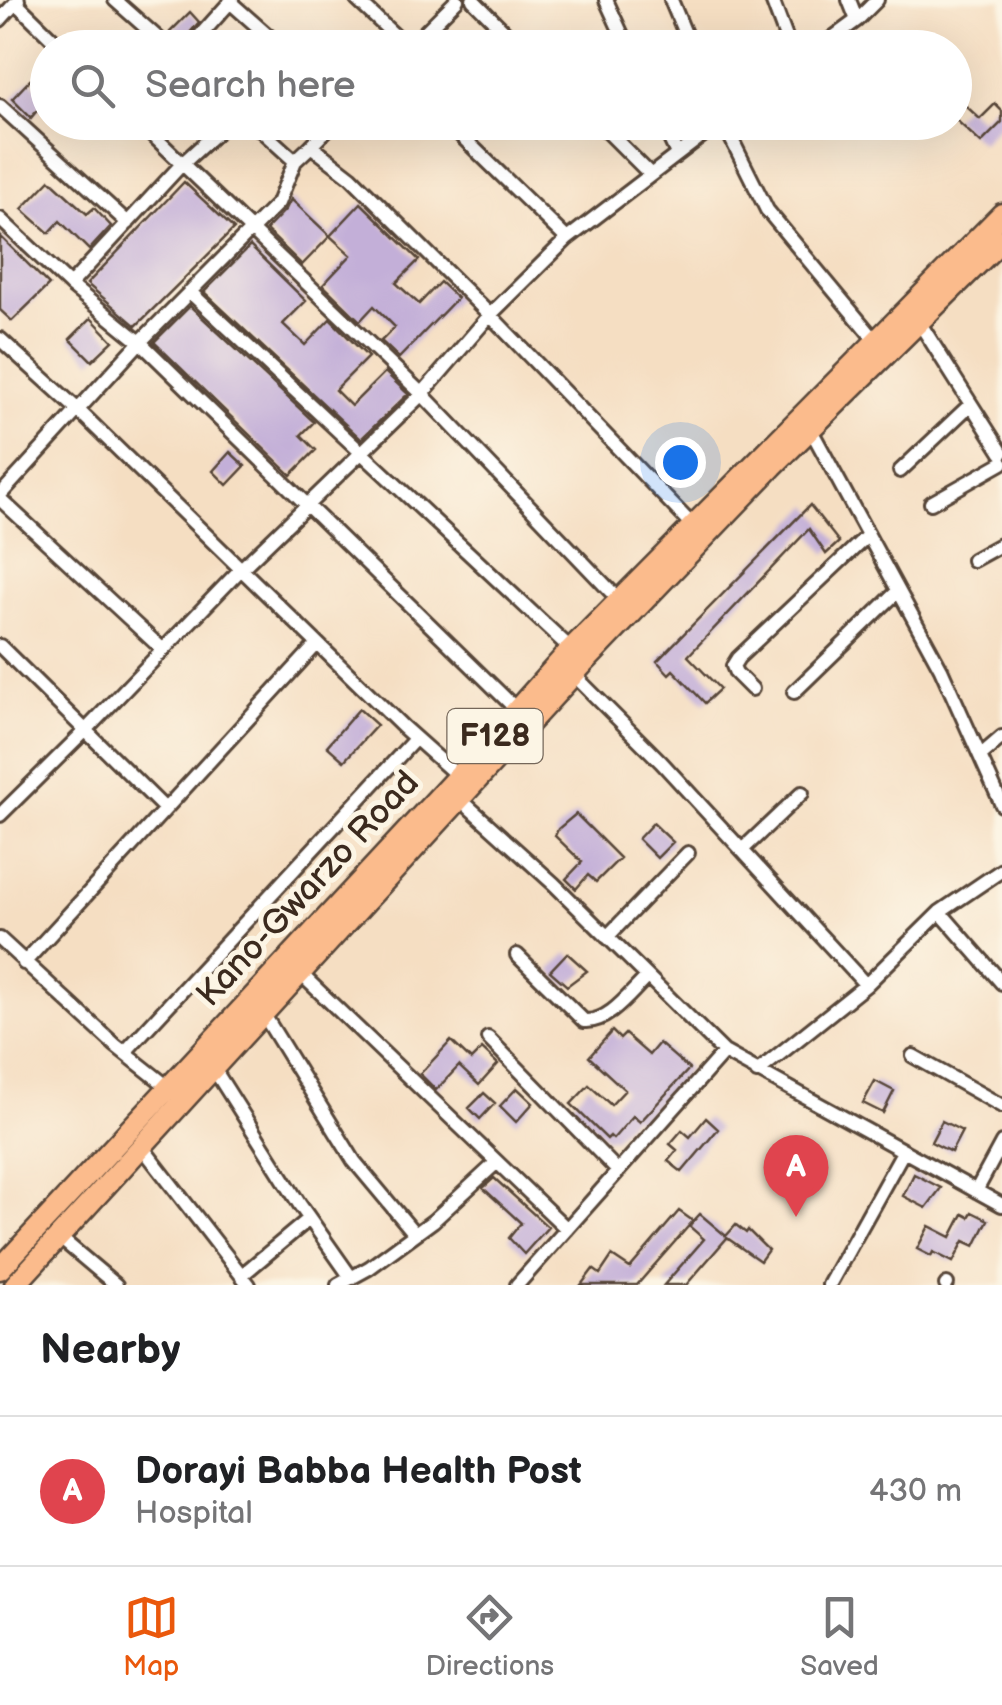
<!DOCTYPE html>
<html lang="en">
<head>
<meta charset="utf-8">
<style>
  body { margin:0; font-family:"Balsamiq Sans",sans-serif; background:#f2f2f2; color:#202124 }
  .you { position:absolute; left:680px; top:462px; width:35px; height:35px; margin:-25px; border:8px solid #fff; border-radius:50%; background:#1a73e8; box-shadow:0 0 0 15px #1a73e833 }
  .badge { display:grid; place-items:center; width:65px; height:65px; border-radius:50%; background:#ea580c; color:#fff; font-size:32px; font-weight:700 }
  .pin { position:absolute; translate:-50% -82px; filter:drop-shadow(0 2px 5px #0008) }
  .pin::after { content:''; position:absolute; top:52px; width:35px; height:30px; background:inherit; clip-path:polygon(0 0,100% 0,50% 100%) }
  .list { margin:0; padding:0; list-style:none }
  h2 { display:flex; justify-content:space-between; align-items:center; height:130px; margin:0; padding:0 40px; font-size:42px }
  h2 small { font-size:32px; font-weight:400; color:#757577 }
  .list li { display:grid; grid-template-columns:65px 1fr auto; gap:30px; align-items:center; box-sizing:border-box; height:150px; padding:0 40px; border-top:2px solid #e0e0e0 }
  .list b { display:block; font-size:38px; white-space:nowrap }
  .list p { margin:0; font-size:32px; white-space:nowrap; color:#757577 }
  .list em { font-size:32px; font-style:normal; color:#757577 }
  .icon { flex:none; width:55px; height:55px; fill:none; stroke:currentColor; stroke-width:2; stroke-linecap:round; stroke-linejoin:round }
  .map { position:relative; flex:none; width:1002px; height:1285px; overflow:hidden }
  .search { position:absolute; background:#fff; box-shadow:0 10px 40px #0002; left:30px; right:30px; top:30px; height:110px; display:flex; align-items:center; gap:25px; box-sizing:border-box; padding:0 35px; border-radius:55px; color:#757577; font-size:38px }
  .sheet { height:280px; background:#fff }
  nav { display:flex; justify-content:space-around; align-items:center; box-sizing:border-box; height:140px; border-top:2px solid #e0e0e0; background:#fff; font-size:28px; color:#757577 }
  nav a { display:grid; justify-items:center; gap:5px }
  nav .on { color:#ea580c }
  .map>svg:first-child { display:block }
</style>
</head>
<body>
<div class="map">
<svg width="1002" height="1285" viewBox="0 0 1002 1285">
  <rect width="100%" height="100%" fill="#fcf5e5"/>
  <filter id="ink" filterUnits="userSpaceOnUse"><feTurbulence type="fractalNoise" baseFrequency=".01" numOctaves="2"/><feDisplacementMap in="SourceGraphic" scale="20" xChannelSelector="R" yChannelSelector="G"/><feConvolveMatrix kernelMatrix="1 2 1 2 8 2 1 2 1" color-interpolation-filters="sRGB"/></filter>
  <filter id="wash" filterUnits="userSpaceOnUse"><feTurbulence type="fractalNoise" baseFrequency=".0048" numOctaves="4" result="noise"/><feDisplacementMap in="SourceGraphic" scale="40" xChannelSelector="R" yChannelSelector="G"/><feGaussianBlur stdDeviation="2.25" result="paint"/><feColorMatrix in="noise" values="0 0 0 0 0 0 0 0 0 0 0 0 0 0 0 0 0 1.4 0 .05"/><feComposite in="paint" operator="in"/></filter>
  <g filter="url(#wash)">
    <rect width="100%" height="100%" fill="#f5dec2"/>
    <g id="blocks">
      <path fill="#c3afd8" d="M 190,12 L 199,22 L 181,43 L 170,32 Z
        M 30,80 L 48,97 L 31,118 L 12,99 Z
        M 995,104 L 1002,111 L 1002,122 L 981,143 L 954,118 L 965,105 L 980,119 Z
        M 50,180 L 87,214 L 94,208 L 111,226 L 89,250 L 60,221 L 49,233 L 22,209 Z
        M 184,182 L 234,229 L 136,326 L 87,284 Z
        M 291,199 L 330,236 L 302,265 L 266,230 L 286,209 Z
        M 361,203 L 419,260 L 396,283 L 419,304 L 440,282 L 457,298 L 399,358 L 381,341 L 395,327 L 374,306 L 360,321 L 323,285 L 351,255 L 330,236 Z
        M 0,236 L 49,285 L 12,321 L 0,310 Z
        M 250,246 L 306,301 L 283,324 L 305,345 L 330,319 L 368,357 L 335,390 L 351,406 L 385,372 L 408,394 L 361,439 L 204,292 Z
        M 190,306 L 314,422 L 301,435 L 316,450 L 291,475 L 154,342 Z
        M 91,318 L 113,341 L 92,361 L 70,339 Z
        M 230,452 L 245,466 L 227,485 L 213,471 Z
        M 810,505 L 839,542 L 826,554 L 809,529 L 688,656 L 720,689 L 705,703 L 673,670 L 669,674 L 657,661 Z
        M 359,709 L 377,725 L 344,761 L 327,746 Z
        M 576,814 L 620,858 L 596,882 L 588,875 L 576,889 L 566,879 L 582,862 L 555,836 L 558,829 Z
        M 653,823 L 673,842 L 657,858 L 638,839 Z
        M 567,953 L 587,971 L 567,986 L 550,971 Z
        M 612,1031 L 620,1039 L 625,1034 L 649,1055 L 659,1043 L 689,1069 L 640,1122 L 633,1116 L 613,1139 L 610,1136 L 607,1139 L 571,1104 L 589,1085 L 611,1105 L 625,1090 L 589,1057 Z
        M 451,1041 L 471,1060 L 482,1049 L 498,1064 L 479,1085 L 459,1066 L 436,1090 L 420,1074 Z
        M 875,1081 L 894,1091 L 883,1113 L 863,1103 Z
        M 517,1088 L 533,1103 L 516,1122 L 500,1106 Z
        M 484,1093 L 495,1103 L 480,1119 L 469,1108 Z
        M 706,1118 L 718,1129 L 682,1172 L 668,1161 L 677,1150 L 670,1144 L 682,1130 L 690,1137 Z
        M 942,1121 L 962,1131 L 951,1152 L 931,1142 Z
        M 914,1174 L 941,1188 L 926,1208 L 903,1196 Z
        M 494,1178 L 548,1227 L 524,1254 L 509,1238 L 521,1223 L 483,1188 Z
        M 679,1211 L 693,1221 L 637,1285 L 581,1285 L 593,1269 L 600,1274 L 612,1256 L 630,1268 Z
        M 972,1212 L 988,1220 L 975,1246 L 964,1241 L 953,1262 L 933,1252 L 931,1256 L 917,1249 L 929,1226 L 951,1237 L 963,1214 L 969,1217 Z
        M 700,1214 L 726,1236 L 736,1225 L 746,1233 L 748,1230 L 768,1250 L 760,1261 L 727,1238 L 686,1285 L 664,1285 L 704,1239 L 689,1226 Z"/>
    </g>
  </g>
  <g filter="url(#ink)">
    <use href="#blocks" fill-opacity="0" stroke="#574537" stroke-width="2.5"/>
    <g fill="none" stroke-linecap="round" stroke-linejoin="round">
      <defs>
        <path id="street" d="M 115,0 L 169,48
          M 357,0 L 408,48
          M 473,0 L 521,48
          M 606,0 L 628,48
          M 671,0 L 691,48
          M 772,0 L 790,48
          M 849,0 L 857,20
          M 230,2 L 282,48
          M 16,3 L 62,48
          M 0,20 L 18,0
          M 189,48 L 232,0
          M 409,48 L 457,0
          M 819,48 L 857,20 L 877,0
          M 0,106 L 128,223
          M 139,122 L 422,394 L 619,600
          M 252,122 L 295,161
          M 447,122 L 567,239
          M 598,122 L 650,174
          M 662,122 L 677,154
          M 723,122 L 767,210 L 875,340
          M 311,146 L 334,122
          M 0,219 L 70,285 L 140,342 L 518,711
          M 70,285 L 182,164 L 228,122
          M 190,292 L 571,649
          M 919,322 L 1002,453
          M 0,339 L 77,409 L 403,727 L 458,776
          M 811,430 L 941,669 L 1002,805
          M 900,471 L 971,404
          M 0,495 L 140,342 L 278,203 L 295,161 L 311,146 L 351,177 L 490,315 L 692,525
          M 0,499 L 161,648
          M 931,503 L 1002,463
          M 973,560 L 1002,544
          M 0,646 L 165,809
          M 574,675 L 661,762 L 866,985
          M 752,689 L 736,673 L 733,666 L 738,658 L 868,535
          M 794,692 L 898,591
          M 980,756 L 1002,737
          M 461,800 L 554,884 L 724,1052 L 1002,1205
          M 0,815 L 87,729 L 241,569 L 422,394 L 490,315 L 567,239 L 720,122
          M 742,850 L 802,793
          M 940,912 L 1002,983
          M 607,937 L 688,853
          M 0,939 L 115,1045 L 168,1087
          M 517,955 L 584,1021 C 609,1023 630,993 647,977
          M 24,963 L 317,644
          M 301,974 L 567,1229
          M 264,1015 L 354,1161 L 415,1234
          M 488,1038 L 618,1171
          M 125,1052 L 415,739
          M 913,1056 L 1002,1106
          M 214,1069 L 300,1205 L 350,1276
          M 757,1072 L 866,985 L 940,912 L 1002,870
          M 142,1147 L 249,1285
          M 976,1191 L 1002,1143
          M 59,1237 L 116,1285
          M 242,1275 L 309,1219
          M 338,1285 L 369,1268 L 433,1221 L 497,1162
          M 517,1285 L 724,1052
          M 829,1285 L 903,1152
          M 946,1285 L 947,1284"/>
        <path id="primary" d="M 0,1269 L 458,776 L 571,649 L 1002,214
          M 15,1285 L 584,663 L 773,466 L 1002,240"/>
      </defs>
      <use href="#street" stroke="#574537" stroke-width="18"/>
      <use href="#primary" stroke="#574537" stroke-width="25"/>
      <use href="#street" stroke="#fff" stroke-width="12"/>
      <use href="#primary" stroke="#fbbb8c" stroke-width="20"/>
    </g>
  </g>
  <g text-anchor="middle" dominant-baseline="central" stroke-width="10" stroke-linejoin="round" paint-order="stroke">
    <rect fill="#fcf5e5" stroke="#75675a" stroke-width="2.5" x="447.5" y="709" width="95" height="54" rx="8"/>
    <g font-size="32" font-weight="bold" fill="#3b2a1e">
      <text x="495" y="736">F128</text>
    </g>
    <g font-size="35" fill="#3b2a1e" stroke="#fcf5e5">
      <text transform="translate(308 889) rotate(-47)">Kano-Gwarzo Road</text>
    </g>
  </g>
</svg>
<div class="you"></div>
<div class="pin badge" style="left:796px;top:1217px;background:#e0444e">A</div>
<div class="search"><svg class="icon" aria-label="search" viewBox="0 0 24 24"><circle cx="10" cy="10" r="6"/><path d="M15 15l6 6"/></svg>Search here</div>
</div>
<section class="sheet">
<h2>Nearby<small></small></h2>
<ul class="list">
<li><span class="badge" style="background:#e0444e">A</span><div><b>Dorayi Babba Health Post</b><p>Hospital</p></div><em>430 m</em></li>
</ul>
</section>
<nav>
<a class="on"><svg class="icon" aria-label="map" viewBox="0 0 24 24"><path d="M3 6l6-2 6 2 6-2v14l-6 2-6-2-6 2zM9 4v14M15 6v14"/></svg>Map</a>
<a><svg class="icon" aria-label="directions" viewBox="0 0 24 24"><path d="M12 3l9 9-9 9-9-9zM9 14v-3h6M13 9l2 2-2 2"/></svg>Directions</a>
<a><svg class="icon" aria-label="saved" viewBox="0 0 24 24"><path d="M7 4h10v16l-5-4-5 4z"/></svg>Saved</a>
</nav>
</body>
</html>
